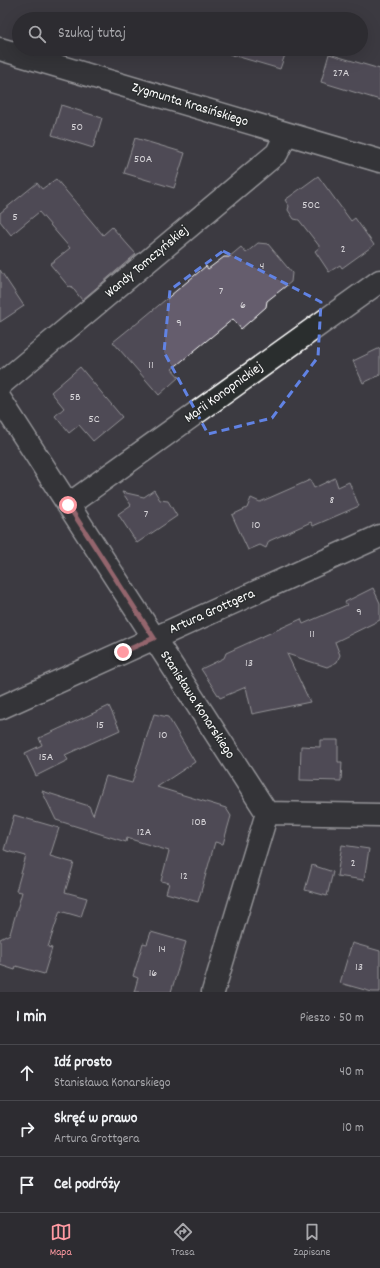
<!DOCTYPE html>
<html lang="pl">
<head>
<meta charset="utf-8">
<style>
  body { margin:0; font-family:Dekko,sans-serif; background:#39383d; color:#f1f3f6 }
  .stop { position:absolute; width:12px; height:12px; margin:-9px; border:3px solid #ff9aa2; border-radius:50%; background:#fff }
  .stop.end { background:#ff9aa2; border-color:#fff; box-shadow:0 1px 4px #0008 }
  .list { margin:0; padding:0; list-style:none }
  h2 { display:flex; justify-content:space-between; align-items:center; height:52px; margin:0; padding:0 16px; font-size:17px }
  h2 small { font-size:13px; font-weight:400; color:#a7a7ab }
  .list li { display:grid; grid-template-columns:26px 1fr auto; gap:12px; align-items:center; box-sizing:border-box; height:56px; padding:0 16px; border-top:1px solid #48484d }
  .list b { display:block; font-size:15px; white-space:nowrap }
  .list p { margin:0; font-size:13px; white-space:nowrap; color:#a7a7ab }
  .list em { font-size:13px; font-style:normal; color:#a7a7ab }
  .icon { flex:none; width:22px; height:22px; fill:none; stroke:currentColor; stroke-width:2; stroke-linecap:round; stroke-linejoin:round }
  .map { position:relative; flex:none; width:380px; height:992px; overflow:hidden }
  .search { position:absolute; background:#2d2c31; box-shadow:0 4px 16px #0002; left:12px; right:12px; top:12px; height:44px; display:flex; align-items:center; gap:10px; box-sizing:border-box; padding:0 14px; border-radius:22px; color:#a7a7ab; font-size:15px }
  .sheet { height:220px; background:#2d2c31 }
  nav { display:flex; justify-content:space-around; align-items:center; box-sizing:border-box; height:56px; border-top:1px solid #48484d; background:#2d2c31; font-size:11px; color:#a7a7ab }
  nav a { display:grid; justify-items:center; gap:2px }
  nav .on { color:#ff9aa2 }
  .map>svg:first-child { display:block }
</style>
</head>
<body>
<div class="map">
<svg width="380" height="992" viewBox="0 0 380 992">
  <rect width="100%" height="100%" fill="#3c3b41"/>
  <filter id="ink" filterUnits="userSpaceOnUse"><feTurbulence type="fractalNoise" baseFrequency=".025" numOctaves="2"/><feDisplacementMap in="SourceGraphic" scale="8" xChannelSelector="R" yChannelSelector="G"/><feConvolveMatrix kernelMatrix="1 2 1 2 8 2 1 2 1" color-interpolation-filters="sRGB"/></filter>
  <g filter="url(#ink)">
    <path fill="#655d6d" stroke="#fff" d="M 230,49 L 287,49 L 280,69 L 229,54 Z
      M 329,54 L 380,69 L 380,100 L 321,82 Z
      M 61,105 L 102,118 L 93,148 L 52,135 Z
      M 135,138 L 185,153 L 174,188 L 124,173 Z
      M 318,176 L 351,221 L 355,218 L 374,245 L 342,268 L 340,265 L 329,272 L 315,251 L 320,247 L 299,220 L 294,219 L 288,210 L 289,206 L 285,200 Z
      M 56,179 L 103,235 L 112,227 L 136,254 L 82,300 L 71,286 L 69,287 L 50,264 L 70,248 L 39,212 L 11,235 L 0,221 L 0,213 L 37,183 L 42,189 Z
      M 258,243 L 268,244 L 292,273 L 291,282 L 267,301 L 266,307 L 241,329 L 233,319 L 172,369 L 179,377 L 159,395 L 113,342 L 134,325 L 135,325 L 206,266 L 208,269 L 224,257 L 229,257 L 241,247 L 246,253 Z
      M 0,270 L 24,306 L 0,322 Z
      M 380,348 L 380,375 L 363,383 L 353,361 Z
      M 80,367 L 122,417 L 93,441 L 79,425 L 69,433 L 55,416 L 64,408 L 51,392 Z
      M 335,478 L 338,487 L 349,482 L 359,506 L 313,526 L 311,522 L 269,541 L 266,548 L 260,545 L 248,550 L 232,515 L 247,508 L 251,498 L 260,502 L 310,480 L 314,488 Z
      M 154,490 L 160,500 L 168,501 L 177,516 L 137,543 L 118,514 L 131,505 L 122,492 L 144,497 Z
      M 373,588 L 380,603 L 380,620 L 335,642 L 340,655 L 337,662 L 327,667 L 287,654 L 310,702 L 252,714 L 246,687 L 220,698 L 201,669 L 224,658 L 226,653 L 301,619 L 303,624 L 347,605 L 345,602 Z
      M 109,706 L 120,730 L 65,755 L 68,760 L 36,776 L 25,753 L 42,745 L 39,738 Z
      M 154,714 L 168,717 L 195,762 L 157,787 L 226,808 L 231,816 L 223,844 L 215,842 L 198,902 L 166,893 L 169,883 L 161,881 L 169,851 L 127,838 L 126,842 L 56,820 L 42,791 L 89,806 L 93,815 L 106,776 L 132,783 Z
      M 320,740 L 338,740 L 338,762 L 342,762 L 341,781 L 300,780 L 301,746 L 320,747 Z
      M 14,815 L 59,828 L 50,856 L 74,863 L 65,892 L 87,898 L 81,917 L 60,911 L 48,947 L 52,948 L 44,974 L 16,966 L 15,970 L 0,965 L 0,939 L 10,934 L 22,892 L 16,891 L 26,856 L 4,850 Z
      M 342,845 L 369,849 L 364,880 L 337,876 Z
      M 312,865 L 333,872 L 327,896 L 305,890 Z
      M 151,932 L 186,942 L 171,992 L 134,992 L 138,978 L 133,976 L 138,960 L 143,943 L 147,944 Z
      M 352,943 L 380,951 L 380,992 L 372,992 L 340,983 Z"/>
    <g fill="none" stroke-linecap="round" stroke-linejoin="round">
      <defs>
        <path id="minor" d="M 0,49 L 380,161
          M 0,385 L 277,153 L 286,134
          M 0,399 L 267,813 L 213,992
          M 68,505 L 380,281
          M 0,708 L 380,536
          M 267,813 L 380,815"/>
      </defs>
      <use href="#minor" stroke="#fff" stroke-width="25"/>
      <use href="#minor" stroke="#2a2d2e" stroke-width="22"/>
    </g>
  </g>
  <g fill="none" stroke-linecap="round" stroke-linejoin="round" filter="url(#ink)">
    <path stroke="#ff9aa2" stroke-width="5" d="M 68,505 L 154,638 L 123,652"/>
  </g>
  <path d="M0 0H380V992H0ZM 223,251 L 321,302 L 318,357 L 272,418 L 208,434 L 164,352 L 170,290 Z" fill="#3c3b41" fill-opacity=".55" fill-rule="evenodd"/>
  <path fill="none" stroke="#6183e4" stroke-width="3" stroke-dasharray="8 5" stroke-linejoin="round" d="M 223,251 L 321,302 L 318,357 L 272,418 L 208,434 L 164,352 L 170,290 Z"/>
  <g text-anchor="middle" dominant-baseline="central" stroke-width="3" stroke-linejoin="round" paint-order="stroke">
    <g font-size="12" fill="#d8d6da">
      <text x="341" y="73">27A</text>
      <text x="77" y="127">50</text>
      <text x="143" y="159">50A</text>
      <text x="311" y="205">50C</text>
      <text x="15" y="217">5</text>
      <text x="343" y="249">2</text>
      <text x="262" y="266">4</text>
      <text x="221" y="291">7</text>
      <text x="243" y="305">6</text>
      <text x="179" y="323">9</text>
      <text x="151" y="365">11</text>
      <text x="75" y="397">5B</text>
      <text x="94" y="419">5C</text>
      <text x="332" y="500">8</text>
      <text x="146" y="514">7</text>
      <text x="256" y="525">10</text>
      <text x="359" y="612">9</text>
      <text x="312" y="634">11</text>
      <text x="249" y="663">13</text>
      <text x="100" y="725">15</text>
      <text x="163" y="735">10</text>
      <text x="46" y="757">15A</text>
      <text x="199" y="822">10B</text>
      <text x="144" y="832">12A</text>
      <text x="353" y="863">2</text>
      <text x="184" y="876">12</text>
      <text x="162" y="949">14</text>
      <text x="359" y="967">13</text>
      <text x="153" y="973">16</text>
    </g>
    <g font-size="14" fill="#fff" stroke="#2a2d2e">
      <text transform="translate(190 105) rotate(17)">Zygmunta Krasińskiego</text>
      <text transform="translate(147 262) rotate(-40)">Wandy Tomczyńskiej</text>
      <text transform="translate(224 393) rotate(-36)">Marii Konopnickiej</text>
      <text transform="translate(212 612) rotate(-24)">Artura Grottgera</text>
      <text transform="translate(197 705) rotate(57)">Stanisława Konarskiego</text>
    </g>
  </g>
</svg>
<div class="stop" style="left:68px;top:505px"></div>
<div class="stop end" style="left:123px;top:652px"></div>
<div class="search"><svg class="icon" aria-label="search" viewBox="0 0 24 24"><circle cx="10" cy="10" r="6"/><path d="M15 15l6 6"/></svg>Szukaj tutaj</div>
</div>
<section class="sheet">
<h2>1 min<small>Pieszo · 50 m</small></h2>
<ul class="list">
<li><svg class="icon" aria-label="ahead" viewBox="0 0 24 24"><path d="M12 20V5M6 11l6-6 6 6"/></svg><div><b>Idź prosto</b><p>Stanisława Konarskiego</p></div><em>40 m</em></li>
<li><svg class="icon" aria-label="right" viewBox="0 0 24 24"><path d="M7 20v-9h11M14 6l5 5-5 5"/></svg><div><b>Skręć w prawo</b><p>Artura Grottgera</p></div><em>10 m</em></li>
<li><svg class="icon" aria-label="arrive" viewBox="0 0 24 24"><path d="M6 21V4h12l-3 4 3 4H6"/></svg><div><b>Cel podróży</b></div></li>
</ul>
</section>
<nav>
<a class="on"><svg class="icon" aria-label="map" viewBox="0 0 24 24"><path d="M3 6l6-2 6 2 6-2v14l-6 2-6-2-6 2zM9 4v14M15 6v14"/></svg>Mapa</a>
<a><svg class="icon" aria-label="directions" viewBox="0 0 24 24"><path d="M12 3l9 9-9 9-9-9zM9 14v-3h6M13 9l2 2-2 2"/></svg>Trasa</a>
<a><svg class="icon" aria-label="saved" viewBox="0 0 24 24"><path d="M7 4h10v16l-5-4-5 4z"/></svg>Zapisane</a>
</nav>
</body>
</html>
